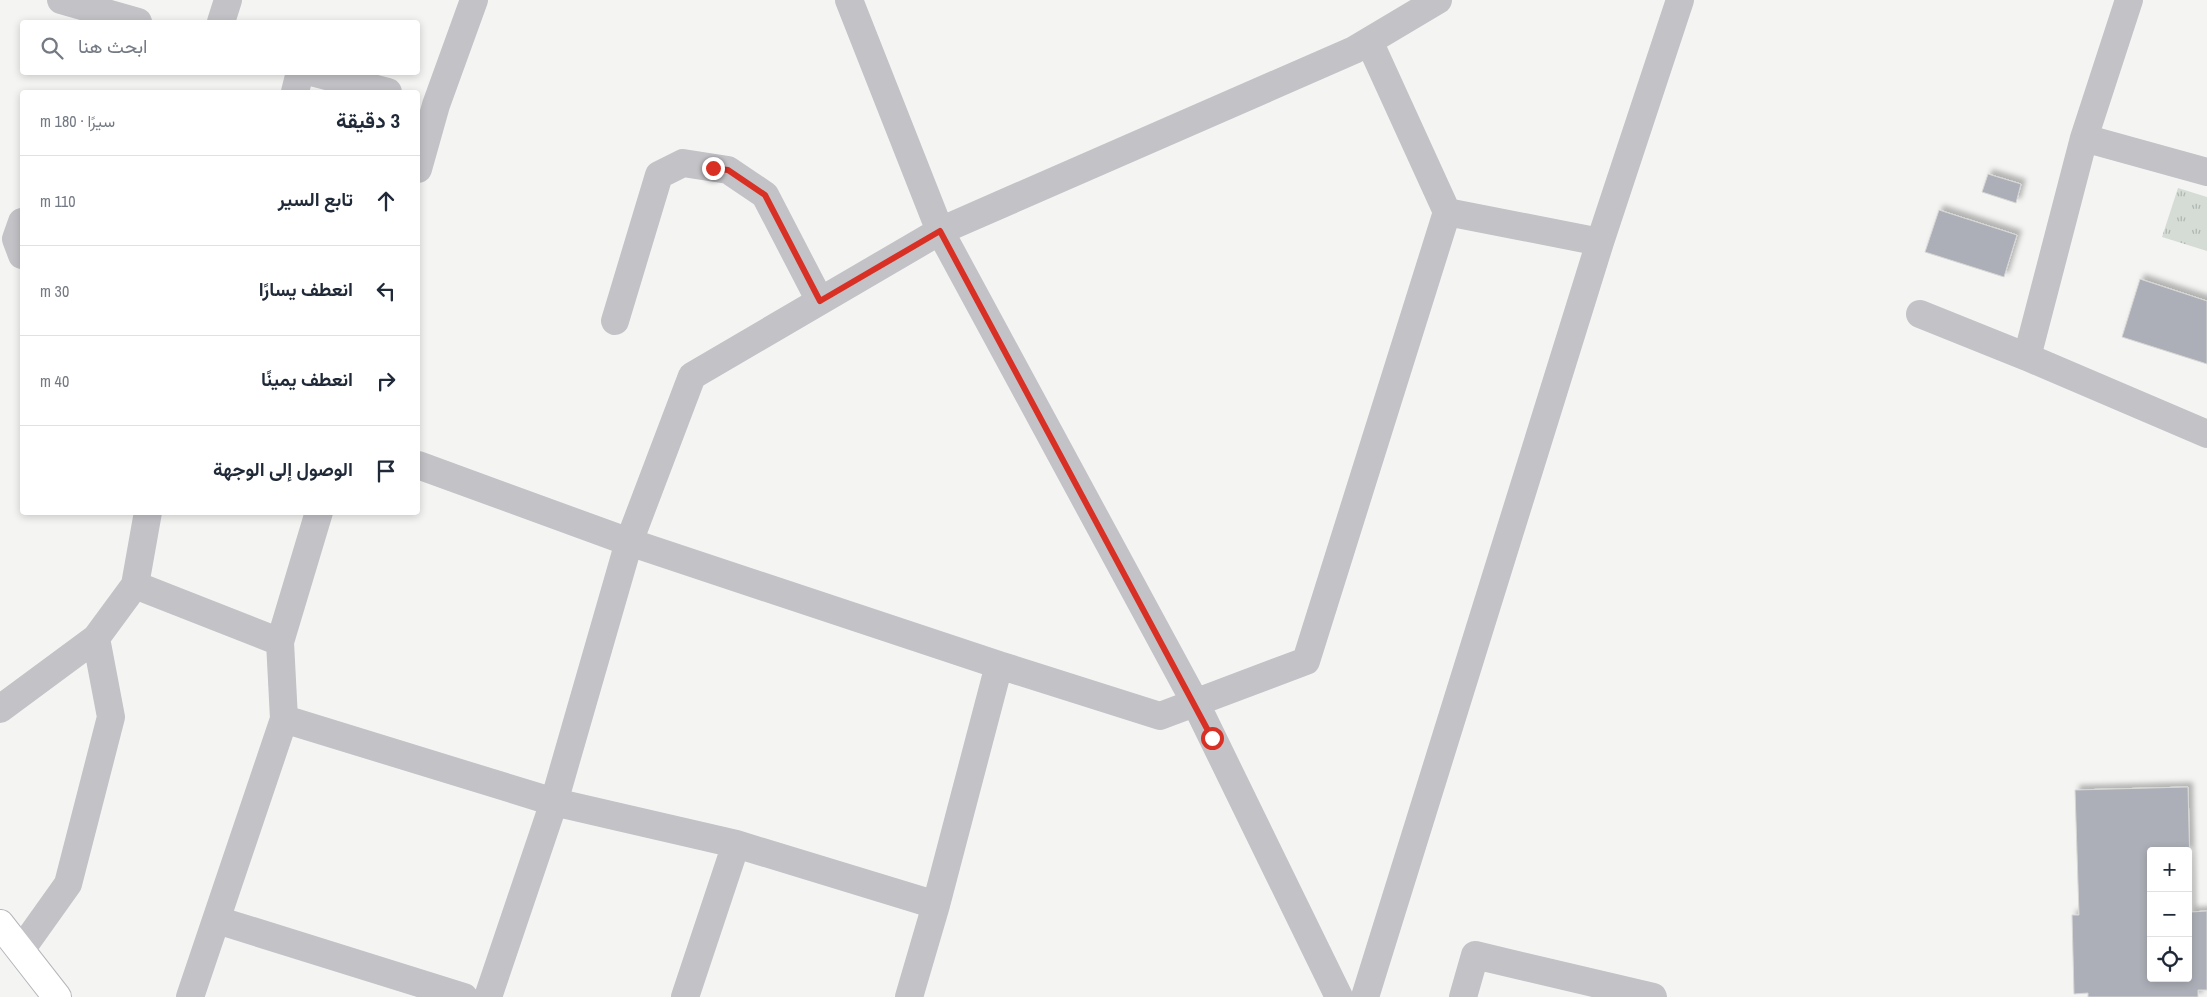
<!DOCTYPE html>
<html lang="ar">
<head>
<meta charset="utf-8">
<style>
  body { margin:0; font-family:"Archivo Narrow",Vazirmatn,sans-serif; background:#f6f6f7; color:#1f2937; direction:rtl }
  .controls { position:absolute; right:15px; bottom:15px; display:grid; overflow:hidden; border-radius:5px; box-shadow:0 2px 8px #0003 }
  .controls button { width:45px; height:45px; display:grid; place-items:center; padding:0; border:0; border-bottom:1px solid #e0e1e3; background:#fff; color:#1f2937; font:25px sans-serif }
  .stop { position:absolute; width:15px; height:15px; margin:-11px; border:4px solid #d93025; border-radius:50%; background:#fff }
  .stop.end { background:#d93025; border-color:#fff; box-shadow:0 1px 5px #0008 }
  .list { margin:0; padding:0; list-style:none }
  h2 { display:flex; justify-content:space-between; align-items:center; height:65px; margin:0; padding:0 20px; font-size:21px }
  h2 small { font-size:16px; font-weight:400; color:#747a83 }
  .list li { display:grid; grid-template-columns:32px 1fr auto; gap:15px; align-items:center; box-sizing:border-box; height:90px; padding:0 20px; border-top:1px solid #e0e1e3 }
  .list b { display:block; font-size:19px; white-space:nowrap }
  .list em { font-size:16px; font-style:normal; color:#747a83 }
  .icon { flex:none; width:28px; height:28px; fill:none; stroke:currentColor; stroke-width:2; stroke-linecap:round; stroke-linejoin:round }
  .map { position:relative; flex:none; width:2207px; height:997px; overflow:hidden; direction:ltr }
  .search { position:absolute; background:#fff; box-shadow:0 2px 8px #0003; left:20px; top:20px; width:400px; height:55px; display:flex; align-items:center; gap:12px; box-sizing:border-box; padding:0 18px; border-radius:5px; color:#747a83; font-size:19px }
  .panel { position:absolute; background:#fff; box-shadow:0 2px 8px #0003; left:20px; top:90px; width:400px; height:425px; border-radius:5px; direction:rtl }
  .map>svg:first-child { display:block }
</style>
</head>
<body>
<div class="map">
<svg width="2207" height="997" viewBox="0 0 2207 997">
  <defs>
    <pattern id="grass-tufts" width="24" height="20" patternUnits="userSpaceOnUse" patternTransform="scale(1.25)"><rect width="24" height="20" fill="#d4dcd5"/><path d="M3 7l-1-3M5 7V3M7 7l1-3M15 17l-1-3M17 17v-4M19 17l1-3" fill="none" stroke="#b0b6b2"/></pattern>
    <filter id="shadow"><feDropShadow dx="4.5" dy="-4.5" stdDeviation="2.5" flood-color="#0004"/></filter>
  </defs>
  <rect width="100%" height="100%" fill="#f4f5f3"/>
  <path fill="url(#grass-tufts)" d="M 2178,188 L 2207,197 L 2207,251 L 2162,237 Z"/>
  <path fill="#adafb8" stroke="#d6d7d5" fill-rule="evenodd" filter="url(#shadow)" d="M 1988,174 L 2021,184 L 2016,203 L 1982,192 Z
    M 1939,210 L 2017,235 L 2004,277 L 1925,252 Z
    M 2140,279 L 2207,301 L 2207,364 L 2122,337 Z
    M 2188,787 L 2191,912 L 2207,911 L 2207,990 L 2198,990 L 2198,997 L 2088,997 L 2088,993 L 2074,994 L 2072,915 L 2079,915 L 2075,790 ZM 2151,851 L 2188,851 L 2188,978 L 2151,978 Z"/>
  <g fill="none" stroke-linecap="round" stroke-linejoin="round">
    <defs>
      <path id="major" d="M 0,924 L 57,997"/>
    </defs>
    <use href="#major" stroke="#b5b6bb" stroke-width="30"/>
    <path stroke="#c2c2c7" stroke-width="28" d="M 61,0 L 138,22
      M 849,0 L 940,231 L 1196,704 L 1339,997
      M 2129,0 L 2084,138 L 2207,172
      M 221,22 L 228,0
      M 1369,41 L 1447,212 L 1600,242
      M 311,72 L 388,92
      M 295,92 L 300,72
      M 418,169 L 436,105 L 474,0
      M 22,222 L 16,239 L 22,255
      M 1920,314 L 2027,357 L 2207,434
      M 615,321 L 659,175 L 683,163 L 728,170 L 765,195 L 820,301
      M 2027,357 L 2084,138
      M 418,465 L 629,542 L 692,376 L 940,231 L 1354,50 L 1438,0
      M 135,585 L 280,642
      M 0,709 L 96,638 L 135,585 L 148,512
      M 284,719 L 280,642 L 319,512
      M 217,920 L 464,997
      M 21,950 L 68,884 L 111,717 L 96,638
      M 190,997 L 284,719 L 554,802 L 736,844 L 936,905
      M 488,997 L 554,802 L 629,542 L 999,665
      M 685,997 L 736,844
      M 909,997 L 936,905 L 999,665 L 1160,716 L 1306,661 L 1447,212
      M 1365,997 L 1600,242 L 1680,0
      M 1463,997 L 1475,955 L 1653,997"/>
    <use href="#major" stroke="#fff" stroke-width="28"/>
  </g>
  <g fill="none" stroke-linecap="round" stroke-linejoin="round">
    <path stroke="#d93025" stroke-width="6" d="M 713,168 L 728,170 L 765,195 L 820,301 L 940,231 L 1212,738"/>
  </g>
</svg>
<div class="controls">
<button>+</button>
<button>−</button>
<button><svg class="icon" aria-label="locate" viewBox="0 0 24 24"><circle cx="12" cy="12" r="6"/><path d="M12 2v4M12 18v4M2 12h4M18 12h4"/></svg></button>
</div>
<div class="stop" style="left:1212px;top:738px"></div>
<div class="stop end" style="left:713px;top:168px"></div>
<div class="search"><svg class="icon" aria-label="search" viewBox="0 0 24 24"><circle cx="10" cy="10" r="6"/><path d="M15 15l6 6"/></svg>ابحث هنا</div>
<section class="panel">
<h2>3 دقيقة<small>سيرًا · 180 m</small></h2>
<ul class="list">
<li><svg class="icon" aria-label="ahead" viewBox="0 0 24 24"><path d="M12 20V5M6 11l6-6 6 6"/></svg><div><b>تابع السير</b></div><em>110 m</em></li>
<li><svg class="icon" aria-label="left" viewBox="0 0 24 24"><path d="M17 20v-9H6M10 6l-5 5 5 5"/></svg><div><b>انعطف يسارًا</b></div><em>30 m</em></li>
<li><svg class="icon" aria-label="right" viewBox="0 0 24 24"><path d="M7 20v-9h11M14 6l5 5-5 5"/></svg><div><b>انعطف يمينًا</b></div><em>40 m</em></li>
<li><svg class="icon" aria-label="arrive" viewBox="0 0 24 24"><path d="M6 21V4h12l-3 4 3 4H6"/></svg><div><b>الوصول إلى الوجهة</b></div></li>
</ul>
</section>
</div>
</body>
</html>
